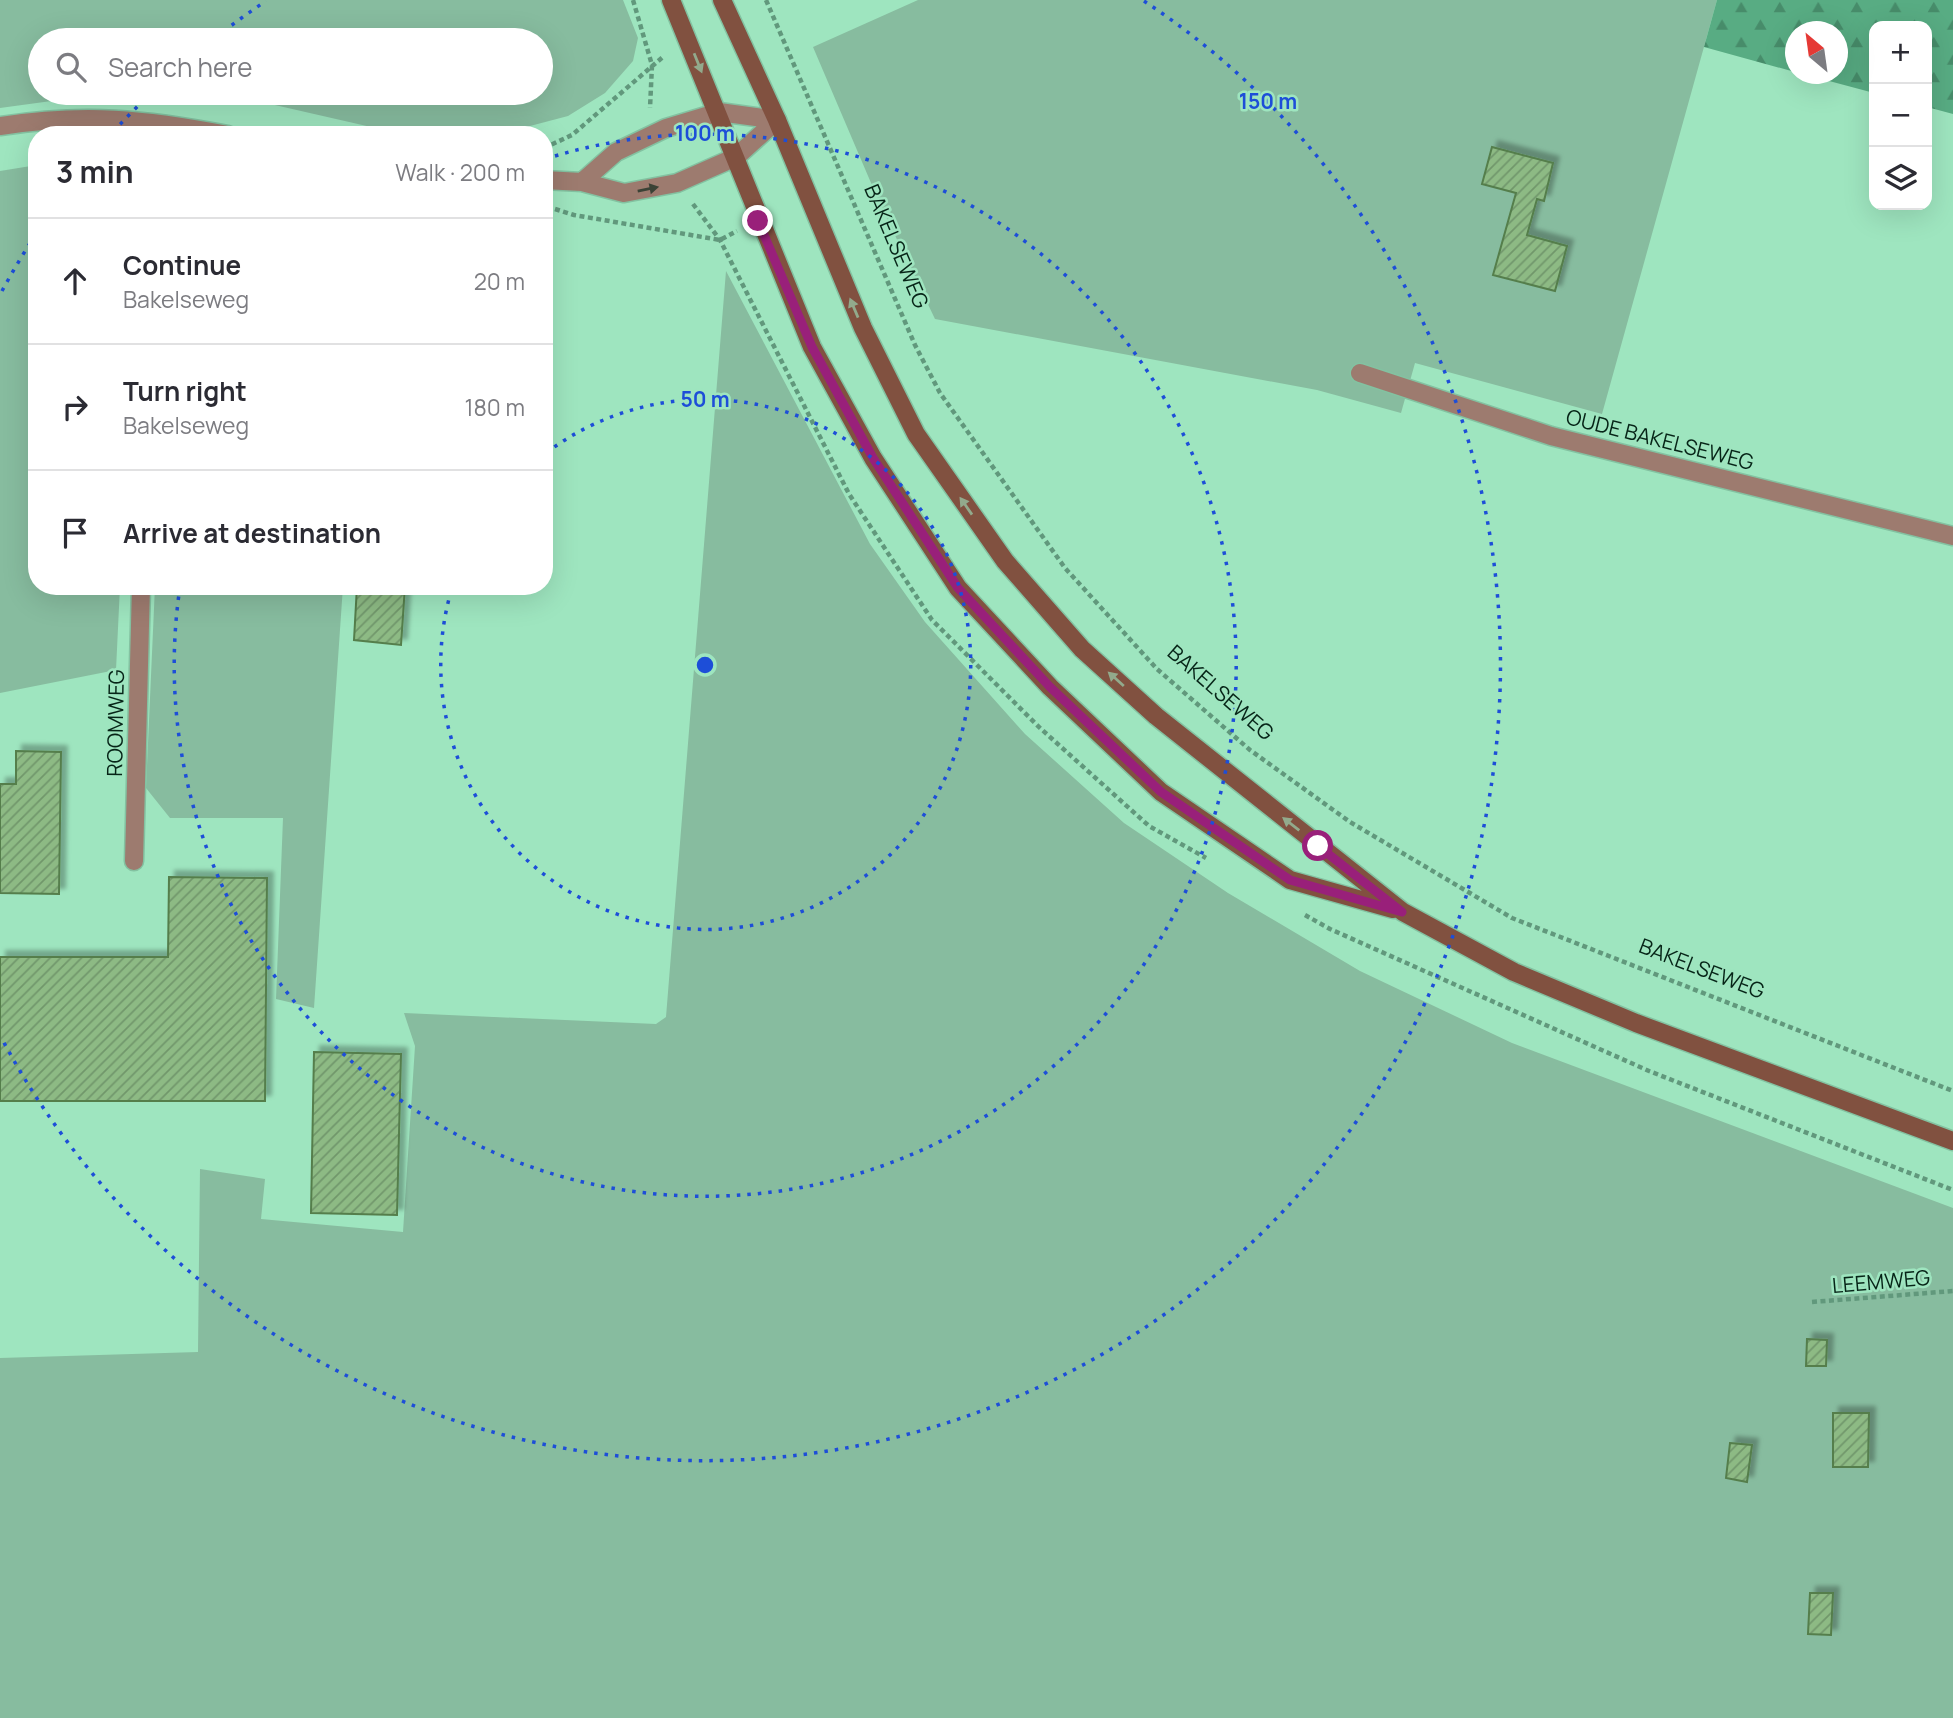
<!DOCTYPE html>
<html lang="en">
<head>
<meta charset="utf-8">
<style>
  body { margin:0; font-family:Manrope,sans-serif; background:#f7f7f7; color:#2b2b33 }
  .controls { position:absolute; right:21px; top:21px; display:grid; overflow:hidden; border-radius:14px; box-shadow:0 7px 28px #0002 }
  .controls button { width:63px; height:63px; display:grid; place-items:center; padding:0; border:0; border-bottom:2px solid #e1e1e2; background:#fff; color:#2b2b33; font:35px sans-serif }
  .compass { position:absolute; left:1785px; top:21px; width:63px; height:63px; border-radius:50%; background:#fff; box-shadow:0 7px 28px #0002; rotate:331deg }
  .stop { position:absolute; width:21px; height:21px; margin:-16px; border:5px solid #99207a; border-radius:50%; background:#fff }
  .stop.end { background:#99207a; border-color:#fff; box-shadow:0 2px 7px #0008 }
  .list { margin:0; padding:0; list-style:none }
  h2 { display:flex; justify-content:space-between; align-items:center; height:91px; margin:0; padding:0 28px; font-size:30px }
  h2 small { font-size:23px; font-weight:400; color:#7c7c81 }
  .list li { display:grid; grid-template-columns:46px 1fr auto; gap:21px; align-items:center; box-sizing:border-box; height:126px; padding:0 28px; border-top:2px solid #e1e1e2 }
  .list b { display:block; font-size:26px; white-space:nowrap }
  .list p { margin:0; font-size:23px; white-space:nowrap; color:#7c7c81 }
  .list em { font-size:23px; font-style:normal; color:#7c7c81 }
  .icon { flex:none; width:38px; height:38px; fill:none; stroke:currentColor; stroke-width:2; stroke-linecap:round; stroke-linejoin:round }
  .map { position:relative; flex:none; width:1953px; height:1718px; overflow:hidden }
  .search { position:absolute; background:#fff; box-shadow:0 7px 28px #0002; left:28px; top:28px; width:525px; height:77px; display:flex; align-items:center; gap:18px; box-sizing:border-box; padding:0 24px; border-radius:38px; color:#7c7c81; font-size:26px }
  .panel { position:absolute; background:#fff; box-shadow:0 7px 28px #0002; left:28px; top:126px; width:525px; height:469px; border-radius:28px }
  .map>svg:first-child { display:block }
</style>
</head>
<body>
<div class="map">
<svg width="1953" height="1718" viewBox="0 0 1953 1718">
  <defs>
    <pattern id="forest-firs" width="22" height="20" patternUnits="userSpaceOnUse" patternTransform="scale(1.75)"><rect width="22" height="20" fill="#58ac83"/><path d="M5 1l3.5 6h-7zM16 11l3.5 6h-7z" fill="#478c6a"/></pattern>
    <pattern id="building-hatch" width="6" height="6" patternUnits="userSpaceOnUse" patternTransform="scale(1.75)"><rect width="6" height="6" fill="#8dba84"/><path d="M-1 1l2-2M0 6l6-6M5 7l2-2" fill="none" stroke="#71976b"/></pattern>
    <filter id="shadow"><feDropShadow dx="6" dy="-6" stdDeviation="2" flood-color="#0004"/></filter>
  </defs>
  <rect width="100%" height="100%" fill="#9ee5bf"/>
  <path fill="#87bc9f" d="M 0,0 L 623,0 L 638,38 L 633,61 L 605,93 L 568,116 L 530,126 L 472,135 L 406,135 L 222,93 L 541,93 L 541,40 L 40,40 L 40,93 L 110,93 L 0,108 Z
    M 918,0 L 1717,0 L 1602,414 L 1415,363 L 1401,413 L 1317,390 L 935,319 L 880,204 L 813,47 Z
    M 37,165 L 37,586 L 120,586 L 116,670 L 0,693 L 0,171 Z
    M 726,271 L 870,544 L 925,622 L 1025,734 L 1124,823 L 1228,893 L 1360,971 L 1512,1043 L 1953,1208 L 1953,1718 L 0,1718 L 0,1358 L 198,1352 L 200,1169 L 265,1179 L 261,1219 L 403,1232 L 415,1046 L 404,1013 L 656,1024 L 666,1017 Z
    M 155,586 L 343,586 L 314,1008 L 276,999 L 283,818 L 170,818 L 146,788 Z"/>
  <path fill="url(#forest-firs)" d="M 1717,0 L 1953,0 L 1953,114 L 1927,107 L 1927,26 L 1874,26 L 1874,93 L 1803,74 L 1838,74 L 1838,32 L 1796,32 L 1795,72 L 1704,47 Z"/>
  <path fill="url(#building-hatch)" stroke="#547e4c" stroke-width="2" filter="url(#shadow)" d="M 1492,147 L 1553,163 L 1544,201 L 1537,199 L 1527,235 L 1567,246 L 1555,291 L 1493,275 L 1516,193 L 1482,184 Z
    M 357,586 L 405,586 L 401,645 L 354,640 Z
    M 16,751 L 61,752 L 59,894 L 0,893 L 0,784 L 16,784 Z
    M 169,877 L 267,878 L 265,1101 L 0,1101 L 0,957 L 168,957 Z
    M 314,1052 L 401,1054 L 397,1215 L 311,1213 Z
    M 1807,1339 L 1827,1340 L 1826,1366 L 1806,1366 Z
    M 1833,1413 L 1869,1413 L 1868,1467 L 1833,1467 Z
    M 1730,1443 L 1752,1445 L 1747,1482 L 1726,1478 Z
    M 1810,1593 L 1833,1593 L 1831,1635 L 1808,1634 Z"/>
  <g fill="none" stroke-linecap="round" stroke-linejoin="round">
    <defs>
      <path id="street" d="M 0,126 C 84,113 145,119 228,135
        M 544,180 L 582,182 L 624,193 L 677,183 L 736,157 L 777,120
        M 582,182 L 616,152 L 666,128 L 719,112 L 777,120
        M 1360,373 L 1551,436 L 1953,536
        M 134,861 L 141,586"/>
      <path id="secondary" d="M 671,0 L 812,347 L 873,458 L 958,588 L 1050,687 L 1161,792 L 1290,880 L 1393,909
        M 722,0 L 777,120 L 863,328 L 916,434 L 1005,561 L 1082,649 L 1156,716 L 1403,912 L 1514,972 L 1636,1023 L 1953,1141"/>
    </defs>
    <use href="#street" stroke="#83c2a1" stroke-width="21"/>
    <use href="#secondary" stroke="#83c2a1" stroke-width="21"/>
    <path stroke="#61987c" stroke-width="4.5" stroke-dasharray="5 3.5" stroke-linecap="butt" d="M 633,0 L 652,65 L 650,108
      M 766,0 L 915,345 L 940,393 L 1065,568 L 1157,669 L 1250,750 L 1350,822 L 1512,918 L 1953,1091
      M 544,148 L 572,135 L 664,56
      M 693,204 L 720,240 L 849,494 L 932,620 L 1040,728 L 1149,826 L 1206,858
      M 555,209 L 574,215 L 720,240 L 737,231
      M 1305,915 L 1330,929 L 1649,1071 L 1953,1190
      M 1812,1302 L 1953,1291"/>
    <use href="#street" stroke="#9d7b6f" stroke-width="18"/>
    <use href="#secondary" stroke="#815140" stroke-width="18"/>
  </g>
  <defs><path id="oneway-solid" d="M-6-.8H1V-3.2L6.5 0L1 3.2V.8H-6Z" transform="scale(1.75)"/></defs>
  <g fill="#92aa8c">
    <use href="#oneway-solid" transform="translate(698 63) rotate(68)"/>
    <use href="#oneway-solid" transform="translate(854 308) rotate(-113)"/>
    <use href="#oneway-solid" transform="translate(966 506) rotate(-125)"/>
    <use href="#oneway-solid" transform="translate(1116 679) rotate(-138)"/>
    <use href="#oneway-solid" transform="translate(1291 824) rotate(-142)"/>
  </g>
  <use fill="#3b4236" href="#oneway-solid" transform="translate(648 189) rotate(-11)"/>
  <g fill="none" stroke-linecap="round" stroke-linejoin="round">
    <path stroke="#99207a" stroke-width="9" d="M 758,221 L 812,347 L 873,458 L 958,588 L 1050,687 L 1161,792 L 1290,880 L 1402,912 L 1318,846"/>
  </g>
  <g fill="none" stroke="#1d4ed8" stroke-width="3.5" stroke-dasharray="3.5 7">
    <path d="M546 453A265 265 0 1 1 452 588"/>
    <path d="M545 159A531 531 0 1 1 180 587"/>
    <path d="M2 291A796 796 0 0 1 34 237M113 132A796 796 0 0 1 147 97M215 38A796 796 0 0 1 266 1M1144 1A796 796 0 1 1 2 1039"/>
  </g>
  <g text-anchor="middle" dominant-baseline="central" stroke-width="5" stroke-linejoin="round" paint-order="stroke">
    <g font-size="21" fill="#062417" stroke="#9ee5bf">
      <text transform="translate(897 246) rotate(67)">BAKELSEWEG</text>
      <text transform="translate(1660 439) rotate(14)">OUDE BAKELSEWEG</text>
      <text transform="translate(1221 692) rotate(41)">BAKELSEWEG</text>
      <text transform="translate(115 723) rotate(-89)">ROOMWEG</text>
      <text transform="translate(1702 968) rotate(21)">BAKELSEWEG</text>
      <text transform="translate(1881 1281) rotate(-5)">LEEMWEG</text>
    </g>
  </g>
  <circle cx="705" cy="665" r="10" fill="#1d4ed8" stroke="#9ee5bf" stroke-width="3.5"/>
  <g font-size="21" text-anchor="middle" font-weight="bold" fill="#1d4ed8" stroke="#9ee5bf" stroke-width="5" stroke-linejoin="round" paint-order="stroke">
    <text x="1268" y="109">150 m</text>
    <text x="705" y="141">100 m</text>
    <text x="705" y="407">50 m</text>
  </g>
</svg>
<div class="controls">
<button>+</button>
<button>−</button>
<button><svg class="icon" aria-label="layers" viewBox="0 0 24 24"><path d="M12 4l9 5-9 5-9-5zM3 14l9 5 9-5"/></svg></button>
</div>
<svg class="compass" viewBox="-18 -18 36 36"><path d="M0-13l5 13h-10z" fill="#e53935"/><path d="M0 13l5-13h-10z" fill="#7c7c81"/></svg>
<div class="stop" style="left:1318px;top:846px"></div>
<div class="stop end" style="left:758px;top:221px"></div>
<div class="search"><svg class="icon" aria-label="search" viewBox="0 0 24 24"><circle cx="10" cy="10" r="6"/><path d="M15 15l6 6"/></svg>Search here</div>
<section class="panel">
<h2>3 min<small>Walk · 200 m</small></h2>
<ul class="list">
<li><svg class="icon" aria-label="ahead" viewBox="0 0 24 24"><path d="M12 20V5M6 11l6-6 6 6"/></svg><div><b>Continue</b><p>Bakelseweg</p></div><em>20 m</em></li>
<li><svg class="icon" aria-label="right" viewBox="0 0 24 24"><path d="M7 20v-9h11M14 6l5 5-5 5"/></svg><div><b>Turn right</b><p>Bakelseweg</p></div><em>180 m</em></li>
<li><svg class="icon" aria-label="arrive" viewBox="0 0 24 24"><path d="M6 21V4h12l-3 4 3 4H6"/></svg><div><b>Arrive at destination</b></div></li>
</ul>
</section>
</div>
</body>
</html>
